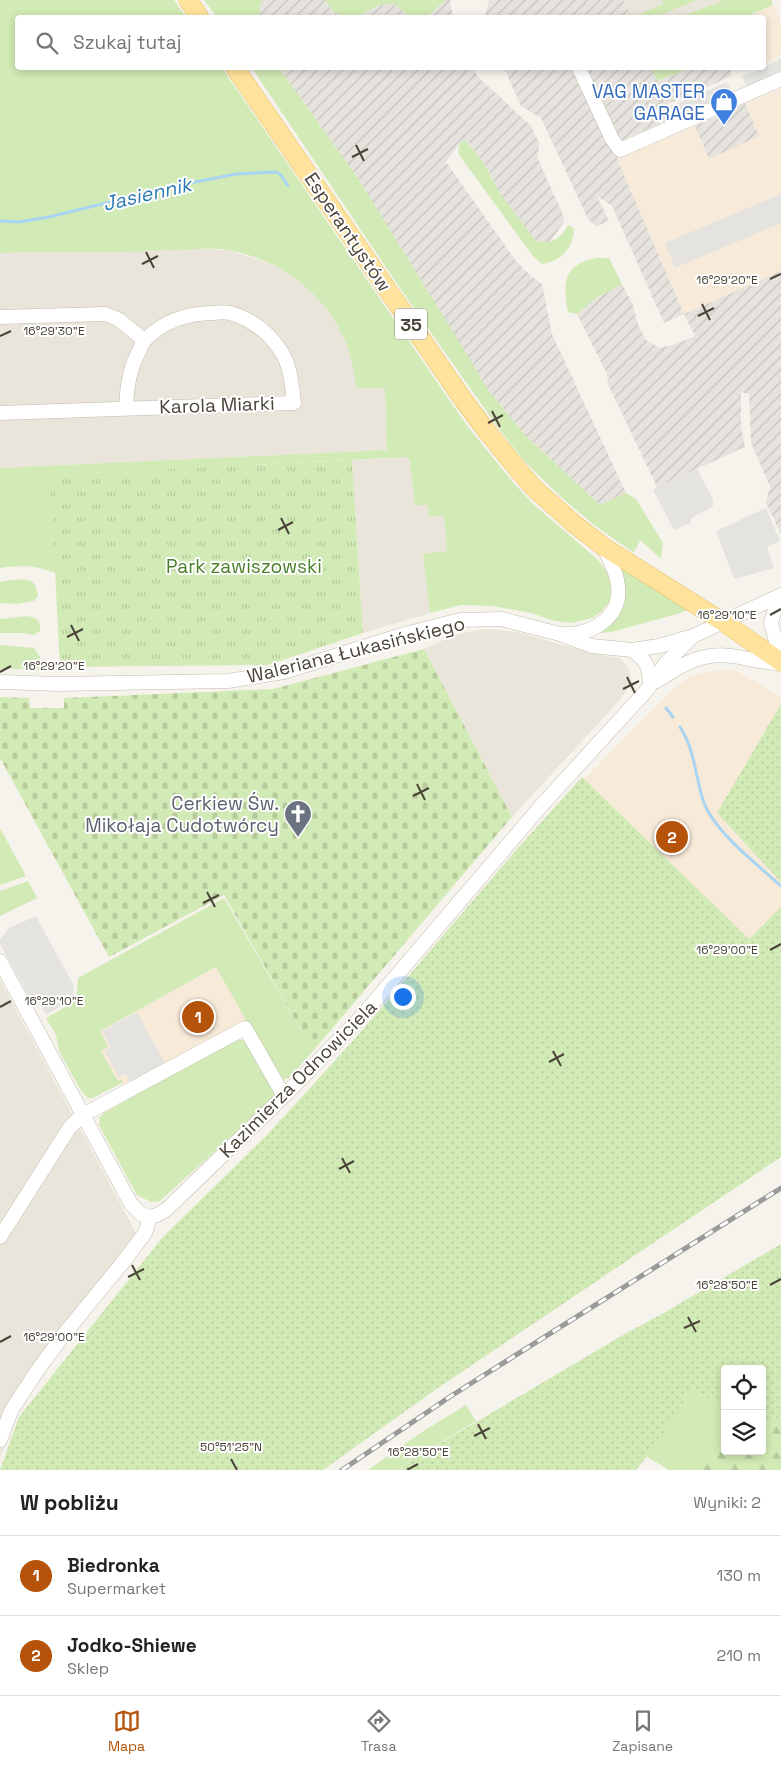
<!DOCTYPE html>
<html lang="pl">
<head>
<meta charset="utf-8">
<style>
  body { margin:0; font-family:"Space Grotesk",sans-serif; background:#f2f2f2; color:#222 }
  .controls { position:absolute; right:15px; bottom:15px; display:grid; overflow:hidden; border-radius:5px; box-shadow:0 2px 8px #0003 }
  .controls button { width:45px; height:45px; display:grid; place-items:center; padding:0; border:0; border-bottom:1px solid #e0e0e0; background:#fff; color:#222; font:25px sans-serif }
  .you { position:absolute; left:402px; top:996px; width:18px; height:18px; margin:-12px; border:4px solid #fff; border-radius:50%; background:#1a73e8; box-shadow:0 0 0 8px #1a73e833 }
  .badge { display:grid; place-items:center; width:32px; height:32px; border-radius:50%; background:#b45309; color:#fff; font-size:16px; font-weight:700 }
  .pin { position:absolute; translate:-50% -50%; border:2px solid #fff; box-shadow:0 1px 5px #0006 }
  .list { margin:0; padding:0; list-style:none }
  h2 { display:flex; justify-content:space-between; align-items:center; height:65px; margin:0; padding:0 20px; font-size:21px }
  h2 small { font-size:16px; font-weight:400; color:#767676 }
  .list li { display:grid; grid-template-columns:32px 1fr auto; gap:15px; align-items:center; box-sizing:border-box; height:80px; padding:0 20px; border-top:1px solid #e0e0e0 }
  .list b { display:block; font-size:19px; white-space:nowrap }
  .list p { margin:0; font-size:16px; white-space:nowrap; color:#767676 }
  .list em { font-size:16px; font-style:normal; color:#767676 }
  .icon { flex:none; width:28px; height:28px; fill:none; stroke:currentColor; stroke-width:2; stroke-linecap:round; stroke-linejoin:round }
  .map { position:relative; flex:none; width:781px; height:1470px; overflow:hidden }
  .search { position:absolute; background:#fff; box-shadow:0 2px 8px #0003; left:15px; right:15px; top:15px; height:55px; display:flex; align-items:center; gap:12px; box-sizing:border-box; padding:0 18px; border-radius:5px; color:#767676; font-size:19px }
  .sheet { height:225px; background:#fff }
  nav { display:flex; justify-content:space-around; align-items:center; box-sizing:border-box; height:70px; border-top:1px solid #e0e0e0; background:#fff; font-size:14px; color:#767676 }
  nav a { display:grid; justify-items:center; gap:2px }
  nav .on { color:#b45309 }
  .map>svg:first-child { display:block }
</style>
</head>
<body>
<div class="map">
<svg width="781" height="1470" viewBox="0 0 781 1470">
  <defs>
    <pattern id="industrial-furrows" width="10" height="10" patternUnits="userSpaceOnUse" patternTransform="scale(1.25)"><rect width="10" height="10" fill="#e6e2dd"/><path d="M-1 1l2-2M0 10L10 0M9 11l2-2" fill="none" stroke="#c7c3be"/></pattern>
    <pattern id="forest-firs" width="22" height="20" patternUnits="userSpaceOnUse" patternTransform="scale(1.25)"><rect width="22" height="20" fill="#d2eab5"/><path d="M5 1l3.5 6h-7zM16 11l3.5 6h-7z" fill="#b6ca9c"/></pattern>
    <pattern id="cemetery-stones" width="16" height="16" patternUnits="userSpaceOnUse" patternTransform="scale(1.25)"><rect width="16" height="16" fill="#d2eab5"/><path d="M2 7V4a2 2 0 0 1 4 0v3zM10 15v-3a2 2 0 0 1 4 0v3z" fill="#b6ca9c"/></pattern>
    <pattern id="park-tufts" width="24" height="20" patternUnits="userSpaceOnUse" patternTransform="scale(1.25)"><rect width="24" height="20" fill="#d2eab5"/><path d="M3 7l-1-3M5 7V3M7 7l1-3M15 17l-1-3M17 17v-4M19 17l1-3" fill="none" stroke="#b6ca9c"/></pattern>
    <pattern id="garden-dots" width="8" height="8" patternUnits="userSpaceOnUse" patternTransform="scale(1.25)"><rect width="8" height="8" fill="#d2eab5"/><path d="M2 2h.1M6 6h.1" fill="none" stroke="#b6ca9c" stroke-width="1.8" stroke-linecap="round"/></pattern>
  </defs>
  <rect width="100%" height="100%" fill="#f6f3ec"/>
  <path fill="#eae5da" d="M 623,0 L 724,0 L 681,18 L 631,17 Z
    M 202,249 L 227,250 L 260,260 L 281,269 L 303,283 L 320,300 L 334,317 L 351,353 L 355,372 L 356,388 L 385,388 L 387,450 L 0,468 L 0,253 L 112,252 Z
    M 408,457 L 428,505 L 444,515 L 447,551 L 423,555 L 430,613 L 363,633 L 352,460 Z
    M 485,629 L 517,632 L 594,654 L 621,658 L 629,670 L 632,683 L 618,702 L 512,817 L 424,649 L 454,635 Z
    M 0,980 L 142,1244 L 62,1348 L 15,1417 L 0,1458 Z"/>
  <path fill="#f7ead8" d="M 773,5 L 781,22 L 781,55 L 764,63 L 764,18 L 745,18 Z
    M 781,89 L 781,271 L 684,314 L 617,159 L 695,126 L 709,159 L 759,136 L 745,103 Z
    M 722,670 L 735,670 L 781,697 L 781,704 L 717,813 L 781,882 L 781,907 L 749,939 L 584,779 L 671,691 L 687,679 L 703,673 Z
    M 217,967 L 252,1030 L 131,1098 L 122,1083 L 121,1080 L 118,1081 L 101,1051 L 100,1031 Z"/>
  <path fill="url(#industrial-furrows)" d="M 263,0 L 325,0 L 334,12 L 360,15 L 380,5 L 395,4 L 410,17 L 260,18 L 260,4 Z
    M 446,0 L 450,0 L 453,17 L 427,18 Z
    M 489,0 L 623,0 L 631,17 L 485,17 Z
    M 279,68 L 473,68 L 477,76 L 531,126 L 539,142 L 538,159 L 563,215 L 564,222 L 550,242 L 536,241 L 501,195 L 482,160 L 466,140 L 460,143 L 446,162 L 516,261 L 530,275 L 542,284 L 552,334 L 626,493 L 600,505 L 526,436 L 488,390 L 359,180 Z
    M 504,68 L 652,68 L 658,81 L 690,68 L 729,68 L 732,76 L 654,110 L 660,124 L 618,142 L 617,159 L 684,314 L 781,271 L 781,534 L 766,503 L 770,486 L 751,443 L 749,394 L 741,392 L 741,426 L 745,447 L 657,487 L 607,382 L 609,378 L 577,314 L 595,299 L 622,284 L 633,305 L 638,325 L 646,340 L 659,348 L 676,344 L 695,336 L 684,314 L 664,323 L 612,206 L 597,196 L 609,221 L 596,226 L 588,219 L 541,118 L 521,106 Z
    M 745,103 L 759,136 L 709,159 L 695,126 Z"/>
  <path fill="#d2eab5" d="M 0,0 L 174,0 L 186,17 L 18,18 L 18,68 L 222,68 L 465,423 L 510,479 L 532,503 L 598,560 L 607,572 L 610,581 L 611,594 L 609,602 L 601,612 L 592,618 L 572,623 L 555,621 L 531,613 L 492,606 L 461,605 L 430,613 L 423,554 L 447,551 L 444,515 L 429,517 L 427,505 L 415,505 L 410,461 L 407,457 L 51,475 L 55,573 C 36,565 20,565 0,568 L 0,468 L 387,450 L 385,388 L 356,388 C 352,317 297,262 227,250 C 213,248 197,249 182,250 C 159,250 136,252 114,252 C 76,253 38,252 0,253 Z
    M 204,0 L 263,0 L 260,4 L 260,18 L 217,17 Z
    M 325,0 L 446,0 L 427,17 L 410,18 L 395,4 L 380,5 L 360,15 L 347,17 L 334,12 Z
    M 662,0 L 697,0 L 655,17 L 644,17 L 642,13 L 663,4 Z
    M 724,0 L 771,0 L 773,5 L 745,17 L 681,17 Z
    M 252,68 L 279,68 L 359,180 L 455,335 L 488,390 L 526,436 L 600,505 L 626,493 L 636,499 L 663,543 L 661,559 L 640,540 L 634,553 L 594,525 L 561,497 L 525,462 L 499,429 L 406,297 Z
    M 652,68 L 690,68 L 657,81 Z
    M 465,140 L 482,160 L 501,195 L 536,241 C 553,243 559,241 568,225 L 574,228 C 574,248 561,261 542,264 L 533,256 L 460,156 L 458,150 L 460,143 Z
    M 597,258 L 609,258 L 622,284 L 595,299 L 577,314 L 568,312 C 562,282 564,264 597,258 Z
    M 617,564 L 687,610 L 677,614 L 611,632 L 597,633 L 607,626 Z
    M 12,580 C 26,579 36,578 38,595 L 34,601 L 17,604 L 0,603 L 0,582 Z
    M 28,616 L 37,619 L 40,625 L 40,631 L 34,635 L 23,633 L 0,633 L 0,619 Z
    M 0,645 L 34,648 L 40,657 L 42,671 L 34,669 L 0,669 Z
    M 0,828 L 26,876 L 0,885 Z
    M 28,881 L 37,898 L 0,916 L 0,891 Z
    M 224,898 L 313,1051 L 289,1078 L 284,1080 L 281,1078 L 258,1041 L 216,967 L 100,1031 L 108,1047 L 101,1051 L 118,1081 L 122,1079 L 122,1083 L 99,1095 L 93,1098 L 88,1098 L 82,1092 L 59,1051 L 56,1035 L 46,1018 L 76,1001 L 78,978 Z
    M 234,1039 L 245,1040 L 276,1096 L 160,1201 L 151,1202 L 137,1195 L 99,1125 L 100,1117 L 104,1113 Z
    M 693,1388 L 725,1410 L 725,1445 L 698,1462 L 692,1470 L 668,1470 L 663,1466 L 647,1457 Z
    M 466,1405 L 476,1421 L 395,1470 L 368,1470 L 419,1434 Z"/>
  <path fill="url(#forest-firs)" d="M 781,1417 L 781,1470 L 692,1470 L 698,1462 L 725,1445 L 725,1451 L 762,1451 L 762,1425 Z"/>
  <path fill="url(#cemetery-stones)" d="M 424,649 L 512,817 L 313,1051 L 224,895 L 109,957 L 0,758 L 0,697 L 29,698 L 30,708 L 64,708 L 64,698 L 273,689 Z"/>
  <path fill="url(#park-tufts)" d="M 352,460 L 363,633 L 268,665 L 60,667 L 50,475 Z"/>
  <path fill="url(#garden-dots)" d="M 781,704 L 781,882 L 717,813 Z
    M 582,777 L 749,939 L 781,907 L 781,1157 L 438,1388 L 323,1470 L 0,1470 L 19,1417 L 162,1238 L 267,1135 L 352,1042 L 517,849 Z
    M 781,1244 L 781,1417 L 762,1425 L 762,1369 L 725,1369 L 725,1410 L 693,1388 L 654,1448 L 636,1470 L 395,1470 L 623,1335 L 662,1314 Z"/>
  <path fill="#e5e3e0" d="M 781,58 L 781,72 L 747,87 L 742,76 L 764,68 Z
    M 727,82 L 732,93 L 663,123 L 658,112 Z
    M 781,194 L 781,223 L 675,268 L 665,243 Z
    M 697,469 L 713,499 L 713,506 L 690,519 L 691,523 L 674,530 L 653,490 L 657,487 Z
    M 766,508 L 780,541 L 767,547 L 774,568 L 734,579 L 716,531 Z
    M 36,916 L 74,986 L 73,999 L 46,1015 L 38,999 L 32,1002 L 0,944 L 0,939 L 9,928 Z
    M 137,1012 L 165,1064 L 130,1082 L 126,1074 L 119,1077 L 104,1051 L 111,1047 L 102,1031 Z"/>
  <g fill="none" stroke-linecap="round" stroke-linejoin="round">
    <path stroke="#a9d4f2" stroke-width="3" d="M 0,221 L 19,222 L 49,217 L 175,186 L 236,174 L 276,172 L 281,175 L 288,186
      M 666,708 L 673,717
      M 680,727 C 695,750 695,775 703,800 C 713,831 757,864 781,886"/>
    <defs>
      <path id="minor" d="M 579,68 L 612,139 L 620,150 L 781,79
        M 0,317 L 105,314 L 118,319 L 144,340
        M 0,413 L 294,403 C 292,386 291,366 281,351 C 269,333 251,319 230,313 C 225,312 220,312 215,313 C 189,313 164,320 145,340 C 142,343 140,349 138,353 C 129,371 127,388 126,408
        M 779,596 L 771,623 L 781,660
        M 565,634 C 596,634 625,614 617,580 C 615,569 608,557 604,547
        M 632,650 C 648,662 649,666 650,686
        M 657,681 C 684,663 705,650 739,657 C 754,660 766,663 781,663
        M 0,682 L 58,684 L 228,681 L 284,672 L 405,634 L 460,620 L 501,619 L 560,634 L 592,646 L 632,650 L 659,646 L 693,636 L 781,595
        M 0,961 L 131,1204 L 141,1214 L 150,1217
        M 150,1217 L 157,1215 L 167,1209 L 284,1096 L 362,1016 L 541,806 L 646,691 L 665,664 L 691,638
        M 0,1237 L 70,1127 L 83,1115 L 245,1028 L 284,1096
        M 0,1440 L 11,1411 L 37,1371 L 65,1333 L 124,1261 L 145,1233 L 150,1217"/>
      <path id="major" d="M 188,0 L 200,18
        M 235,68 L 462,398 L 482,425 L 519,471 L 534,488 L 573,523 L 604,547 L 723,622 L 781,662"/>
    </defs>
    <use href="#minor" stroke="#c2bbae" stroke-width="15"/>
    <use href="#major" stroke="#e6c16a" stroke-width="19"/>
    <use href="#minor" stroke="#fff" stroke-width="14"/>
    <use href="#major" stroke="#ffe39c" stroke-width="18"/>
    <defs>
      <path id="rail" d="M 342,1470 L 451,1396 L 781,1188"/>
    </defs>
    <use href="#rail" stroke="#9a9a9a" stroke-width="5"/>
    <use href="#rail" stroke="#fff" stroke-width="3" stroke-dasharray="9" stroke-linecap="butt"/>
  </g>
  <path fill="none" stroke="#4b4439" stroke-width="2" d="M 356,145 L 364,161M 352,157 L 368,149M 146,252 L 154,268M 142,264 L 158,256M 770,279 L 781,274M 702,304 L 710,320M 698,316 L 714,308M 0,336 L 11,331M 492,411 L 500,427M 488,423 L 503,415M 281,518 L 289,534M 278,530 L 293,522M 770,615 L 781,609M 71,625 L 79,641M 67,637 L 83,629M 0,672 L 11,666M 627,677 L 635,693M 623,689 L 639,681M 417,784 L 425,800M 413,796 L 429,788M 207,892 L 215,907M 203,903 L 219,895M 770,950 L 781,944M 0,1007 L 11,1001M 553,1051 L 561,1066M 549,1062 L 564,1054M 342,1158 L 350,1173M 339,1169 L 354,1161M 132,1265 L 140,1280M 128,1277 L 144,1269M 770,1285 L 781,1279M 688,1317 L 696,1332M 684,1328 L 700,1321M 0,1342 L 11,1336M 478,1424 L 486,1439M 474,1436 L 490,1428M 231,1459 L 237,1470M 407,1470 L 418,1464"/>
  <defs>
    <symbol id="shop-pin" viewBox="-11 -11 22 30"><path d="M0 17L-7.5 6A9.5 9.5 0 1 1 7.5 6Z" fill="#3f7fe0" stroke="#fff"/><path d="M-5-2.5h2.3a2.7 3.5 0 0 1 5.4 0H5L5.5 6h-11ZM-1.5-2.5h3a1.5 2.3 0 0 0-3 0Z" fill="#fff"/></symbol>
    <symbol id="church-pin" viewBox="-11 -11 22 30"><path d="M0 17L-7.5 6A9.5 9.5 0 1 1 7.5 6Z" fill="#6b7280" stroke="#fff"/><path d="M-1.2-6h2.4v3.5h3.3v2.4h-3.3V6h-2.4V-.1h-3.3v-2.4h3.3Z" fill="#fff"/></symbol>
  </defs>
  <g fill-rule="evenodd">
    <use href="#shop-pin" x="708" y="86" width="32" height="43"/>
    <use href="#church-pin" x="282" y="798" width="32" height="43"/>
  </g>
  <g text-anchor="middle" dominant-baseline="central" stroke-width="4" stroke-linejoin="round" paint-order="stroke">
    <rect fill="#fff" stroke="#817c74" stroke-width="1" x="395" y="308.5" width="32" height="31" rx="4"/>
    <g font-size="18" font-weight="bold" fill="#4b4439">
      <text x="411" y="324">35</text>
    </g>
    <g font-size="19" fill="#366cbe" stroke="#fff" text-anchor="end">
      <text x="705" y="91">VAG MASTER<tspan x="705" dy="22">GARAGE</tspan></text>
    </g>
    <g font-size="19" fill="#4b4439" stroke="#fff">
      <text transform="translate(348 232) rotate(56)">Esperantystów</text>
      <text transform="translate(217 405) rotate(-2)">Karola Miarki</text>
      <text transform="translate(356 650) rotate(-14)">Waleriana Łukasińskiego</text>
      <text transform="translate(298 1079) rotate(-45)">Kazimierza Odnowiciela</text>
    </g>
    <g font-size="19" fill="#4a7f2a" stroke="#fff">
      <text x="244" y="566">Park zawiszowski</text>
    </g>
    <g font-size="19" fill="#5b616d" stroke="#fff" text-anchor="end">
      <text x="279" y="803">Cerkiew Św.<tspan x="279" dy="22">Mikołaja Cudotwórcy</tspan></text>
    </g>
    <g font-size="20" font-style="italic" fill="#2e7ab2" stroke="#fff">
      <text transform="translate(147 194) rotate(-13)">Jasiennik</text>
    </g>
  </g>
  <g font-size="12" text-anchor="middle" fill="#4b4439" stroke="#fff" stroke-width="4" stroke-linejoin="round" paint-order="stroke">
    <text x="727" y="284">16°29'20"E</text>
    <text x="54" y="335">16°29'30"E</text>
    <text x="727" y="619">16°29'10"E</text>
    <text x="54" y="670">16°29'20"E</text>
    <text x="727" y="954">16°29'00"E</text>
    <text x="54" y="1005">16°29'10"E</text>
    <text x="727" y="1289">16°28'50"E</text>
    <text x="54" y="1341">16°29'00"E</text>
    <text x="231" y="1451">50°51'25"N</text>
    <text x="418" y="1456">16°28'50"E</text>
  </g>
</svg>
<div class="controls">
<button><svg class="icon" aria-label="locate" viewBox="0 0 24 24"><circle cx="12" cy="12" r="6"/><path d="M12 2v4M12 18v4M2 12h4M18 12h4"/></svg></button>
<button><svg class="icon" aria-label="layers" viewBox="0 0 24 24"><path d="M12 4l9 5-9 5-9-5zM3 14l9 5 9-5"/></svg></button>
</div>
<div class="you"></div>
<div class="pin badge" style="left:198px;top:1017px">1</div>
<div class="pin badge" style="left:672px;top:837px">2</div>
<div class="search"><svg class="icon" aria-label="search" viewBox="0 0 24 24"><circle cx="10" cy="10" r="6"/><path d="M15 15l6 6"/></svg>Szukaj tutaj</div>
</div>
<section class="sheet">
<h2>W pobliżu<small>Wyniki: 2</small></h2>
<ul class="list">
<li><span class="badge">1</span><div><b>Biedronka</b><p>Supermarket</p></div><em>130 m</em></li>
<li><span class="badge">2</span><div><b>Jodko-Shiewe</b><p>Sklep</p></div><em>210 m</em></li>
</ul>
</section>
<nav>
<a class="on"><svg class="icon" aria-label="map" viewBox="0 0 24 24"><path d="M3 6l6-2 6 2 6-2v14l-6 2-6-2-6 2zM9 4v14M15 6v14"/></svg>Mapa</a>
<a><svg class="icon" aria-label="directions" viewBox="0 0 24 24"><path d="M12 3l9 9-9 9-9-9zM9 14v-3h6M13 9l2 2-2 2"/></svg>Trasa</a>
<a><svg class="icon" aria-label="saved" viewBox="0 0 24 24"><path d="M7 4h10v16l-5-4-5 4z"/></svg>Zapisane</a>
</nav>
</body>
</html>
